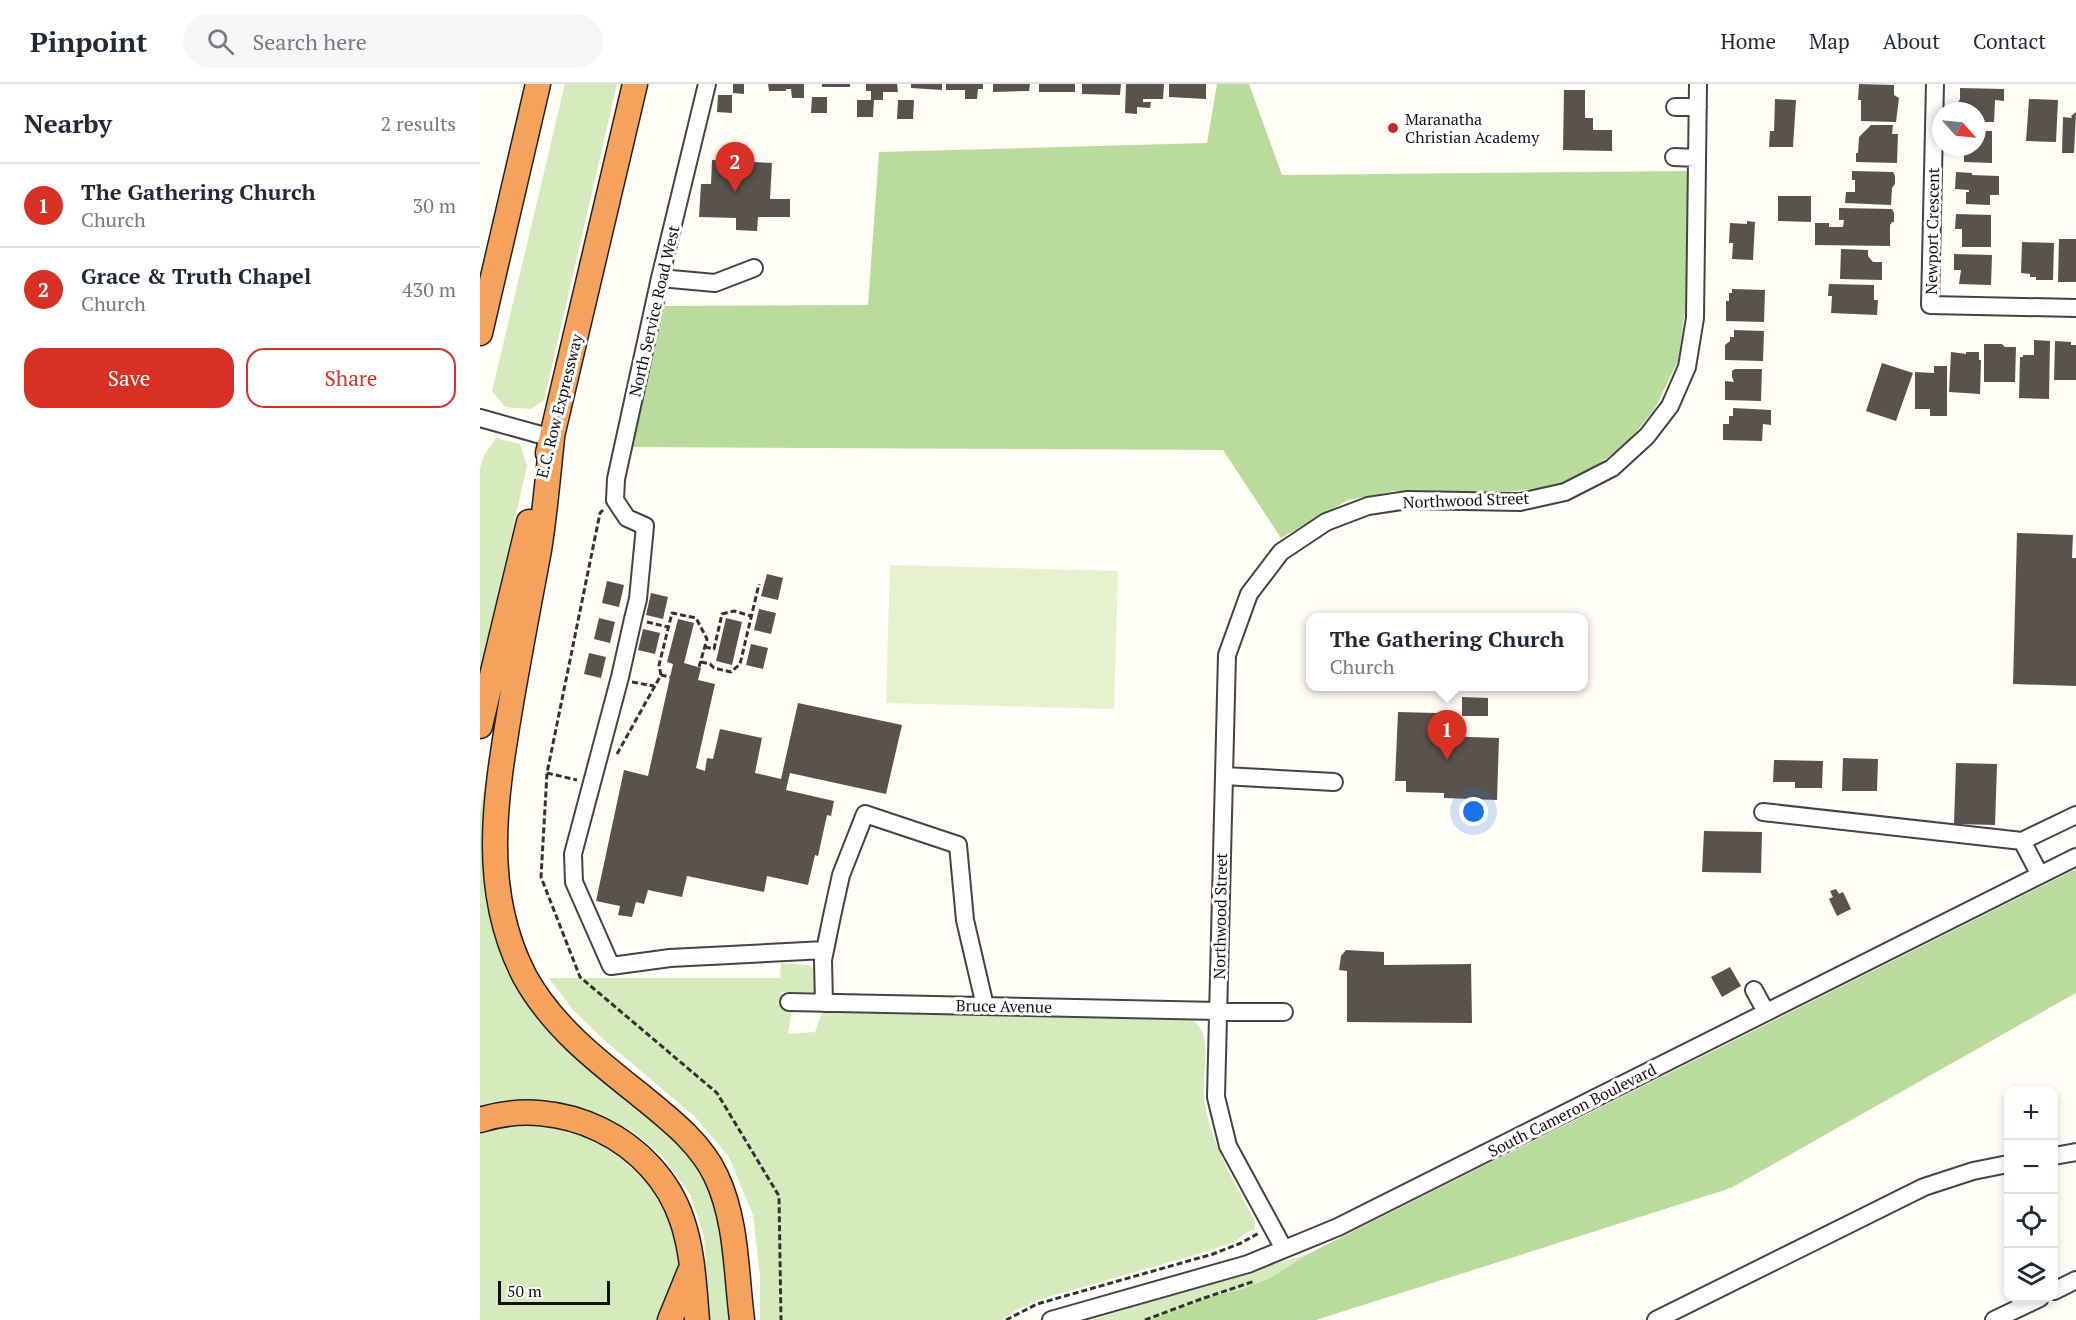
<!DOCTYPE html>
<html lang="en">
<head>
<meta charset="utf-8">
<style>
  body { margin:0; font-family:"PT Serif",serif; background:#f6f6f7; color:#1f2937 }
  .controls { position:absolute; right:18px; bottom:18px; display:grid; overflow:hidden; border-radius:12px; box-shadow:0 3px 9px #0003 }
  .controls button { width:54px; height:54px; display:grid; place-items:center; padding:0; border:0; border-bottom:2px solid #e0e1e3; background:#fff; color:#1f2937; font:30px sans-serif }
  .compass { position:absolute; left:1452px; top:18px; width:54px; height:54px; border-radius:50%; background:#fff; box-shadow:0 3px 9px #0003; rotate:117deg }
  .scale { position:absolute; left:18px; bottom:15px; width:112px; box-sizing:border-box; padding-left:6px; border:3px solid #111; border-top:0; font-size:16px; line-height:21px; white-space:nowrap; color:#111; -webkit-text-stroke:4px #fff; paint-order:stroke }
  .you { position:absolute; left:994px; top:728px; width:21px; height:21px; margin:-15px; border:4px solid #fff; border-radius:50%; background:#1a73e8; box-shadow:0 0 0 9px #1a73e833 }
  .badge { display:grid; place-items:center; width:39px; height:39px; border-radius:50%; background:#d93025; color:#fff; font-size:20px; font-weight:700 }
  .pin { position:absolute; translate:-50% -50px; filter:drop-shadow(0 2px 3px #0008) }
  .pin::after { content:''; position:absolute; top:32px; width:21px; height:18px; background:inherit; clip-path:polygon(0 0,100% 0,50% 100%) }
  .popup { position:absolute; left:826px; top:529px; width:282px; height:78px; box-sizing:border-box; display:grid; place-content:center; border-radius:12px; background:#fff; filter:drop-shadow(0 2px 4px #0005); font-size:20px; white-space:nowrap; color:#747a83 }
  .popup b { font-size:22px; color:#1f2937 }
  .popup::after { content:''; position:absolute; left:50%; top:100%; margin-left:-12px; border:12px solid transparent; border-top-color:#fff }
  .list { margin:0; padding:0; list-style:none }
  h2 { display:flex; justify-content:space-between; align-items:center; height:78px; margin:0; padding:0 24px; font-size:26px }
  h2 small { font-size:20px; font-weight:400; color:#747a83 }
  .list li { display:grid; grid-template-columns:39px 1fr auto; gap:18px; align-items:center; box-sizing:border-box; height:84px; padding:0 24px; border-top:2px solid #e0e1e3 }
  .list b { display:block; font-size:22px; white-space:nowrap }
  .list p { margin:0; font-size:20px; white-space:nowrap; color:#747a83 }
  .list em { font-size:20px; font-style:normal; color:#747a83 }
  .actions { display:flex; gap:12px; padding:18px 24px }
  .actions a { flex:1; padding:14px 0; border:2px solid #d93025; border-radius:18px; text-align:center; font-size:21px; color:#d93025 }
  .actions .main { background:#d93025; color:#fff }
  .icon { flex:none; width:33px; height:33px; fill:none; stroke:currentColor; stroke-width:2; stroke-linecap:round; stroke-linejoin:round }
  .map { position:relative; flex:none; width:1596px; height:1236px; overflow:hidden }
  header { display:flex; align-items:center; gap:36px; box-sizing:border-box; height:84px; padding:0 30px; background:#fff; border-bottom:2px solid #e0e1e3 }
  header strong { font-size:28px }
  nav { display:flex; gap:33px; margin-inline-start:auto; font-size:21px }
  .search { width:420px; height:54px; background:#f6f6f7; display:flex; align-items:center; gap:15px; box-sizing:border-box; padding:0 21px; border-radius:33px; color:#747a83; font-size:22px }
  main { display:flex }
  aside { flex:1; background:#fff }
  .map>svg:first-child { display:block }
</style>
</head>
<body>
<header>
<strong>Pinpoint</strong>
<div class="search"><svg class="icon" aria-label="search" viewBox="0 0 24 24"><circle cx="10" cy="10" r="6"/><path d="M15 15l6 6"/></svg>Search here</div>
<nav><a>Home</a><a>Map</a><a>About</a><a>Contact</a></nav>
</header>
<main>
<aside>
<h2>Nearby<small>2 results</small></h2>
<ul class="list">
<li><span class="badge">1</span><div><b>The Gathering Church</b><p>Church</p></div><em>30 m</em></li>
<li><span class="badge">2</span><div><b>Grace &amp; Truth Chapel</b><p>Church</p></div><em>430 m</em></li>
</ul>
<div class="actions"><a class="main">Save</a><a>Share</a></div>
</aside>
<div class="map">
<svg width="1596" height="1236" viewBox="0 0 1596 1236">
  <rect width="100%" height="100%" fill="#fffdf5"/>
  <path fill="#d5ebbd" d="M 85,0 L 137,0 L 64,316 L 51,325 L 25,323 L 12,307 Z
    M 16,354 L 40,360 L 47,382 L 0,588 L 0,384 L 4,371 Z
    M 6,695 L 12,698 L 28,870 L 213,1072 L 232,1103 L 248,1164 L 256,1236 L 229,1236 L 224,1152 L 210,1110 L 182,1072 L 154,1048 L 107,1025 L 63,1015 L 8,1022 L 0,1025 L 0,727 Z
    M 301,879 L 328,881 L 335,885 L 338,902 L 334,908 L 301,908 L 302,925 L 312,926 L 308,950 L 335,948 L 342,929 L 360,925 L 703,932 C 738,941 721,987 724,1014 C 730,1059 755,1099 775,1138 L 775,1146 L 767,1148 L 756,1157 L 735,1165 L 558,1216 L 536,1226 L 522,1236 L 280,1236 L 280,1192 L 273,1131 L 249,1073 L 214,1032 L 123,955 L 92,925 L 69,894 L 300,894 Z
    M 47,1039 L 90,1046 L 129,1064 L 169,1095 L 195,1142 L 201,1176 L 192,1219 L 181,1236 L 0,1236 L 0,1048 Z
    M 828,1170 L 790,1194 L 759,1206 L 729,1213 L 671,1236 L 611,1236 Z"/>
  <path fill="#b9dc9c" d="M 737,0 L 769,0 L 802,91 L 1208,87 L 1207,213 L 1198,277 L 1174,326 L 1146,360 L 1113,384 L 1078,401 L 1036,407 L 914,407 L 868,416 L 801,454 L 743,366 L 153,363 L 183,222 L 388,221 L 399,68 L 727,59 Z
    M 1596,785 L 1596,909 L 1251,1104 L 836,1236 L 671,1236 L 729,1213 L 759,1206 L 790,1194 L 828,1170 Z"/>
  <path fill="#e6f2cf" d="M 410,481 L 638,487 L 634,625 L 406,619 Z"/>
  <path fill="#5a524d" d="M 253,0 L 264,0 L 264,10 L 253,9 Z
    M 288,0 L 324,0 L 324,14 L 312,14 L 311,5 L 306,5 L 306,7 L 289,7 Z
    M 342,0 L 370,0 L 370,3 L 342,3 Z
    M 386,0 L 417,0 L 418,8 L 403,8 L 403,16 L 394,16 L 393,33 L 377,33 L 377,16 L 391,16 L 391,7 L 386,7 Z
    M 431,0 L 462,0 L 462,6 L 431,4 Z
    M 466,0 L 503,0 L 503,5 L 498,5 L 497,15 L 485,15 L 485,6 L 466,6 Z
    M 513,0 L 550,0 L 549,7 L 513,8 Z
    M 559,0 L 595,0 L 595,8 L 559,8 Z
    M 602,0 L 641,0 L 640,11 L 602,10 Z
    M 646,0 L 684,0 L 683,15 L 663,15 L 663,18 L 671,18 L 670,24 L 657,23 L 657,30 L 645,29 Z
    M 689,0 L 726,0 L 726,15 L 689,13 Z
    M 1379,0 L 1414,1 L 1414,11 L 1419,14 L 1416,38 L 1381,37 L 1381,16 L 1378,16 Z
    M 1480,4 L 1524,5 L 1524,17 L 1515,16 L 1514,38 L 1497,38 L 1497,27 L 1476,27 L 1477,21 L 1480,15 Z
    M 1084,6 L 1105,6 L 1105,34 L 1113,34 L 1113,46 L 1132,46 L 1132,67 L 1083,66 Z
    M 238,11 L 252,11 L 252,29 L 237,28 Z
    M 332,13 L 347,13 L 347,29 L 331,29 Z
    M 1295,15 L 1316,16 L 1313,63 L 1289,63 L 1290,47 L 1294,47 Z
    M 1549,15 L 1578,16 L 1576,58 L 1546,57 Z
    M 418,16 L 434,16 L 433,35 L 417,35 Z
    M 1596,28 L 1594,69 L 1582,69 L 1583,33 L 1592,34 L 1591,32 Z
    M 1391,41 L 1413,41 L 1412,50 L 1418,50 L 1417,79 L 1376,78 L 1376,69 L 1378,69 L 1379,53 Z
    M 1497,47 L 1512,47 L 1512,79 L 1484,78 L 1484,68 L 1487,68 L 1487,63 L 1497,63 Z
    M 232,76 L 292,79 L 290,115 L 310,115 L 310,133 L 278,133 L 277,147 L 256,146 L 256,134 L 219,133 L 221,100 L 231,100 Z
    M 1372,87 L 1413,88 L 1415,92 L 1415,100 L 1412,104 L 1411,121 L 1365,119 L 1366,108 L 1375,108 L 1375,96 L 1372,96 Z
    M 1476,88 L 1492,89 L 1492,91 L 1519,92 L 1519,111 L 1510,111 L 1510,121 L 1486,120 L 1486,108 L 1489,108 L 1489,106 L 1475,105 Z
    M 1298,112 L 1331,112 L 1331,138 L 1298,137 Z
    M 1359,124 L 1412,125 L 1414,129 L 1414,138 L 1412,138 L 1410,141 L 1410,162 L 1335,161 L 1335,139 L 1349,139 L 1349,143 L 1363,143 L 1364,136 L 1359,136 Z
    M 1476,130 L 1511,131 L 1511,163 L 1482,163 L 1482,145 L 1475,145 Z
    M 1267,137 L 1275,138 L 1273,176 L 1252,175 L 1253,159 L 1249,159 L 1250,139 L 1267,140 Z
    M 1579,155 L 1596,155 L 1596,198 L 1578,198 Z
    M 1542,158 L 1574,159 L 1573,196 L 1556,196 L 1556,193 L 1550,193 L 1550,190 L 1541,189 Z
    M 1361,165 L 1388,166 L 1388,172 L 1393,178 L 1402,178 L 1402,196 L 1360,195 Z
    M 1474,170 L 1512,171 L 1511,201 L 1479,200 L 1481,186 L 1474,186 Z
    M 1349,200 L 1394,201 L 1394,216 L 1398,216 L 1397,231 L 1351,229 L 1352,212 L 1348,212 Z
    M 1252,205 L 1285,206 L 1284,238 L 1246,237 L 1246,217 L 1249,217 L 1249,209 L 1252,209 Z
    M 1254,246 L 1284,247 L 1283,277 L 1245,276 L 1245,261 L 1250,257 L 1250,253 L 1254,253 Z
    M 1554,256 L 1570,257 L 1569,315 L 1539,314 L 1540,273 L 1543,273 L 1543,271 L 1554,271 Z
    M 1575,257 L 1591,258 L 1591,261 L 1596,261 L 1596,296 L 1574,296 Z
    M 1504,260 L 1522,260 L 1525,263 L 1536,263 L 1535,298 L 1504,298 Z
    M 1471,268 L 1486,270 L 1486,268 L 1499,268 L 1499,276 L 1501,276 L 1500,310 L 1469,308 Z
    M 1402,279 L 1433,289 L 1416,337 L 1386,327 Z
    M 1454,282 L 1467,282 L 1467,332 L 1450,332 L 1450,325 L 1435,325 L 1435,288 L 1454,289 Z
    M 1255,285 L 1282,285 L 1281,317 L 1245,316 L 1245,297 L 1254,298 L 1252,293 L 1252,287 Z
    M 1253,324 L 1291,326 L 1291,341 L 1283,340 L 1282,357 L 1243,356 L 1243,340 L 1249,340 L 1249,332 L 1253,332 Z
    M 1537,449 L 1593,451 L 1592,474 L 1596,474 L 1596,602 L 1533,600 Z
    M 287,490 L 303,494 L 298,516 L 281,512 Z
    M 127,497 L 144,501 L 139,523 L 122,519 Z
    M 171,509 L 188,513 L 183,535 L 166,531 Z
    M 279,525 L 296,529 L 291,550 L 274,546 Z
    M 119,534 L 135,538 L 130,559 L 114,555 Z
    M 246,534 L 262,538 L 252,581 L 236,577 Z
    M 198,535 L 214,539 L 204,579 L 221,584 L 218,596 L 235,600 L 216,684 L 225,687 L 227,674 L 233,675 L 240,645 L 282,654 L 275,689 L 301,695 L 318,619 L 422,641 L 406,710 L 310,689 L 306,706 L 354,717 L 351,732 L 347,731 L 338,772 L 335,771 L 328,801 L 287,792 L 284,808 L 207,792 L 202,813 L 168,806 L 164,820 L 156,818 L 152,833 L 138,831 L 140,822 L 116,817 L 144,686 L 168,692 L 193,580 L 187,578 Z
    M 163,545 L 180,549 L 175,570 L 158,566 Z
    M 271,560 L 288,564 L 283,585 L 266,581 Z
    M 109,569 L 126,573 L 121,594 L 104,590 Z
    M 982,613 L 1008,614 L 1008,632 L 982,632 Z
    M 918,628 L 956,629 L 956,644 L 961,644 L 961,652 L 1019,654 L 1017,716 L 964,714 L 964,709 L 926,708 L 926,697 L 915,697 Z
    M 1363,674 L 1398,675 L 1397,707 L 1362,707 Z
    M 1294,676 L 1343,677 L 1342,704 L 1315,704 L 1315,698 L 1293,698 Z
    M 1476,679 L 1517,680 L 1515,741 L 1474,740 Z
    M 1224,747 L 1282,748 L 1281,789 L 1222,788 Z
    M 1356,805 L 1359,810 L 1363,808 L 1371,825 L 1357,832 L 1349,815 L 1353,813 L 1350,807 Z
    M 866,866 L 904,868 L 904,881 L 991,880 L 992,939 L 867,938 L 867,887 L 859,886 L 861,872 Z
    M 1250,883 L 1261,902 L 1242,913 L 1231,893 Z"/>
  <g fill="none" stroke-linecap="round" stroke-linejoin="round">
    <defs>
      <path id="minor" d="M 227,0 L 180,194 L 136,395 L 135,416 L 147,434 L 165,442 L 158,515 L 153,535 L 140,593 L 93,770 L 94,798 L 131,882 L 190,874 L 345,866
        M 1455,0 L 1450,221 L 1596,224
        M 1195,23 L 1218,23
        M 1194,73 L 1217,74
        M 180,194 L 235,199 L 274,184
        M 0,334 L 72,354
        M 744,692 L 854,698
        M 1283,728 L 1542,757 L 1560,791
        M 1542,757 L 1596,731
        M 1274,906 L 1286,928
        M 309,918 L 738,927
        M 344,919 L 343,876 L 352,832 L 361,791 L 385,730 L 478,761 L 485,836 L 505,922
        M 738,928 L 804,928
        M 1574,1072 L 1596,1068
        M 804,1165 L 748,1062 L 736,1013 L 747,571 L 769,510 L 801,468 L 846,438 L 888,422 L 928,416 L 1040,418 L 1085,408 L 1132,384 L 1167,352 L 1190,322 L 1207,283 L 1215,234 L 1218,0
        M 1574,1207 L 1596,1196
        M 571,1236 L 768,1180 L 858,1143 L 1596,773
        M 1176,1236 L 1444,1103 L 1493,1087 L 1528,1080
        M 1514,1236 L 1560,1214"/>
      <path id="highway" d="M 0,249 L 58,0
        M 72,354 C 68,391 65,429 59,466 C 49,519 39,572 30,625 C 15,715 0,807 45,893 C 72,942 117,977 160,1011 C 189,1035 220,1058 236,1092 C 257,1136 256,1189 262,1236
        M 68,369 L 155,0
        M 0,642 L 49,438
        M 0,1036 C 80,1010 175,1055 202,1136 C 213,1168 214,1203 217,1236
        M 190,1236 L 210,1187"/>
    </defs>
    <use href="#minor" stroke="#444" stroke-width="20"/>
    <use href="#highway" stroke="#222" stroke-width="27"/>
    <path stroke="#333" stroke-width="3" stroke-dasharray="6 3" stroke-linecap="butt" d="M 123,426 L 120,429 L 67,689 L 61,793 L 100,893 L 237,1009 L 299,1112 L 301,1236
      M 167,538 L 188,543
      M 225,563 L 234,565 L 242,530 L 254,527 L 271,532
      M 221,578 L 230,580 L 234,584 L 251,588 L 260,580 L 279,500
      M 181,591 L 179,581 L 192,529 L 216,534 L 227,555 L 219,583
      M 152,598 L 174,602
      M 137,670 L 181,591 L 190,593
      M 67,689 L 97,696
      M 526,1236 L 557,1220 L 733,1170 L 761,1159 L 779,1149
      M 665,1236 L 721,1215 L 775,1197"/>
    <use href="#minor" stroke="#fff" stroke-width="16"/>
    <use href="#highway" stroke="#f5a25d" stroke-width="24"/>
  </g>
  <circle fill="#c4262e" stroke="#fff" stroke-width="2" cx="913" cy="44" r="6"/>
  <g text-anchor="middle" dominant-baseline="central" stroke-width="6" stroke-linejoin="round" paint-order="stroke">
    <g font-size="16" fill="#111" stroke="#fff" text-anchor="start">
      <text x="925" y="35">Maranatha<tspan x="925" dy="18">Christian Academy</tspan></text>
    </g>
    <g font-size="16" fill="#111" stroke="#fff">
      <text transform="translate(1452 147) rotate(-89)">Newport Crescent</text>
      <text transform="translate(174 227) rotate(-77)">North Service Road West</text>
      <text transform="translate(79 322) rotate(-76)">E.C. Row Expressway</text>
      <text transform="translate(986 416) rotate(-2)">Northwood Street</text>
      <text transform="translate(740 832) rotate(-89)">Northwood Street</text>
      <text transform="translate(524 922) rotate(1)">Bruce Avenue</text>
      <text transform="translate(1092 1026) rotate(-27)">South Cameron Boulevard</text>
    </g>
  </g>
</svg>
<div class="controls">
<button>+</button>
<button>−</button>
<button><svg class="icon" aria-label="locate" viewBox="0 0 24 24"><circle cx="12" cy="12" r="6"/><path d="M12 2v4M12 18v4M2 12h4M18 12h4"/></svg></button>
<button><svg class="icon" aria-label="layers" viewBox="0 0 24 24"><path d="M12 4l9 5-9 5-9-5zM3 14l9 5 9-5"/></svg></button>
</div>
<svg class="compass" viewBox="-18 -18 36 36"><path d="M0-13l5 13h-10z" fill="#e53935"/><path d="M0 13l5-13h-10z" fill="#747a83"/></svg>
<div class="scale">50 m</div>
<div class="you"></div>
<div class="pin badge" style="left:967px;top:676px">1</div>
<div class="popup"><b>The Gathering Church</b>Church</div>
<div class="pin badge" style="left:255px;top:108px">2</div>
</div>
</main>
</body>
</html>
